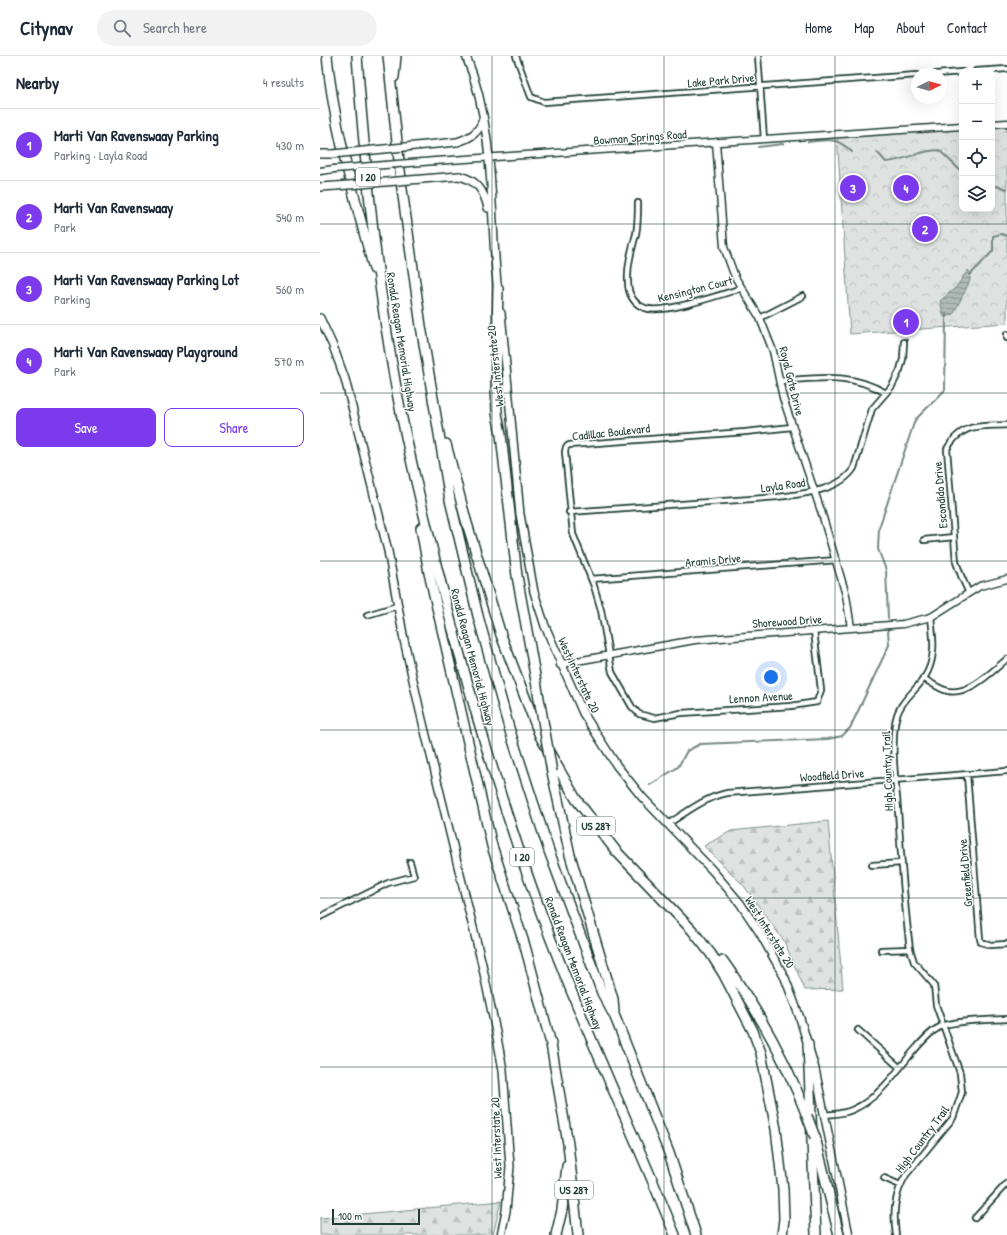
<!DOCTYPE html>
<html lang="en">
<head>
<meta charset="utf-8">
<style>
  body { margin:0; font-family:"Patrick Hand",sans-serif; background:#f2f2f3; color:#1f2937 }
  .controls { position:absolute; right:12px; top:12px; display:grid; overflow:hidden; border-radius:8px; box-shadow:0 4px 16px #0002 }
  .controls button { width:36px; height:36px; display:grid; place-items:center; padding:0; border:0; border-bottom:1px solid #e0e1e3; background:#fff; color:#1f2937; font:20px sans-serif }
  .compass { position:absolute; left:591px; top:12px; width:36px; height:36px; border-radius:50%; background:#fff; box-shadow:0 4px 16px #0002; rotate:85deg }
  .scale { position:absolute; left:12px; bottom:10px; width:88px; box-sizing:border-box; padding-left:4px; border:2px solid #1f3d34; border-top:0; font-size:11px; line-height:14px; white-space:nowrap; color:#1f3d34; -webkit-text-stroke:3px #fff; paint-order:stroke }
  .you { position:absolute; left:451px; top:621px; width:14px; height:14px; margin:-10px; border:3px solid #fff; border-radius:50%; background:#1a73e8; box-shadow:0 0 0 6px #1a73e833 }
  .badge { display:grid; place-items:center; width:26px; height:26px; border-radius:50%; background:#7c3aed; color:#fff; font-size:13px; font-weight:700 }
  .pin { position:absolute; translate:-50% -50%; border:2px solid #fff; box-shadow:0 1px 4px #0006 }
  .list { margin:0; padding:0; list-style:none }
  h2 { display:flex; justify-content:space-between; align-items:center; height:52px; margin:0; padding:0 16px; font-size:17px }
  h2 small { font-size:13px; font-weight:400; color:#747a83 }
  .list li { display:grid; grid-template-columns:26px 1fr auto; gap:12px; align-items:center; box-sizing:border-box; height:72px; padding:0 16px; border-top:1px solid #e0e1e3 }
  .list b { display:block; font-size:15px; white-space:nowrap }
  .list p { margin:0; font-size:13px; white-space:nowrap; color:#747a83 }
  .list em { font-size:13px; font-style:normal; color:#747a83 }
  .actions { display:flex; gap:8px; padding:12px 16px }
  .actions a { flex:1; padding:9px 0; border:1px solid #7c3aed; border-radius:8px; text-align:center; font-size:14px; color:#7c3aed }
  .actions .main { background:#7c3aed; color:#fff }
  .icon { flex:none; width:22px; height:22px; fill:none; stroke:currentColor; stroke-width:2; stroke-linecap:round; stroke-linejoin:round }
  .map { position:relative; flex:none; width:687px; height:1179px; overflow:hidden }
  header { display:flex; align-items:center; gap:24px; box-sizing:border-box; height:56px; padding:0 20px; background:#fff; border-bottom:1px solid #e0e1e3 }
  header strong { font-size:19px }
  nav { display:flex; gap:22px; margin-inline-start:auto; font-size:14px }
  .search { width:280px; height:36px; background:#f2f2f3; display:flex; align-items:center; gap:10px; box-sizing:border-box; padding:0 14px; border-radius:22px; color:#747a83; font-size:15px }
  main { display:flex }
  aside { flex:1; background:#fff }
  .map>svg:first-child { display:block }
</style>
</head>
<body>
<header>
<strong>Citynav</strong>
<div class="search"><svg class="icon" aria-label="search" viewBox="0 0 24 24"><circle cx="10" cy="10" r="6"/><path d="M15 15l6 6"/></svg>Search here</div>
<nav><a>Home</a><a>Map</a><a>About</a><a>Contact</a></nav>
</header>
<main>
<aside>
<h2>Nearby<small>4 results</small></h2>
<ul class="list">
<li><span class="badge">1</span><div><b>Marti Van Ravenswaay Parking</b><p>Parking · Layla Road</p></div><em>430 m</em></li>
<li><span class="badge">2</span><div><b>Marti Van Ravenswaay</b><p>Park</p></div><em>540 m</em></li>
<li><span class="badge">3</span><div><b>Marti Van Ravenswaay Parking Lot</b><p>Parking</p></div><em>560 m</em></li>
<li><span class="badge">4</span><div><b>Marti Van Ravenswaay Playground</b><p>Park</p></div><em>570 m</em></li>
</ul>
<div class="actions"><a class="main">Save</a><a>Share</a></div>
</aside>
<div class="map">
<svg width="687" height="1179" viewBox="0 0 687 1179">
  <defs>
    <pattern id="forest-firs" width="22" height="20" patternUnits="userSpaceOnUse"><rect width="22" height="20" fill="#dee3e2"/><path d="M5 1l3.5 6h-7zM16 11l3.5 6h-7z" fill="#bec4c2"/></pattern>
    <pattern id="park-crowns" width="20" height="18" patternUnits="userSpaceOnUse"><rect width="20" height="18" fill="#dee3e2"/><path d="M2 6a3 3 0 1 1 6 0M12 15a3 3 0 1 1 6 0" fill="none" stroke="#bec4c2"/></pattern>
    <pattern id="water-rules" width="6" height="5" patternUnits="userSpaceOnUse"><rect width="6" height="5" fill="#afbab7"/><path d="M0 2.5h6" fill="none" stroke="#8e9896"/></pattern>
  </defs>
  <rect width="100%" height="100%" fill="#fff"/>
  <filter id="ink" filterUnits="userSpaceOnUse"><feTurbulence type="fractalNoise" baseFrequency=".025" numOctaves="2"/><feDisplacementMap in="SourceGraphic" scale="8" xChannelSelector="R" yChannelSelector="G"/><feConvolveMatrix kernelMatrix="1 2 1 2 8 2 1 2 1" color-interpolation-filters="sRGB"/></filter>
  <g filter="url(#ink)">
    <path fill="url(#forest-firs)" stroke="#7e908b" d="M 508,765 L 523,933 L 485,934 L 464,885 L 424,830 L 384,790 L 411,775 Z
      M 181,1145 L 173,1179 L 0,1179 L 0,1162 Z"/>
    <path fill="url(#park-crowns)" stroke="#7e908b" d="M 672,71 L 687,71 L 687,267 L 530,278 L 517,79 L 642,73 L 642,153 L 672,153 Z"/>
    <path fill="url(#water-rules)" stroke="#758883" d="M 648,214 L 651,218 L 649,227 L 633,259 L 624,261 L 620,245 L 636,231 Z"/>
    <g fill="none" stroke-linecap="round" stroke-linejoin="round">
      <path stroke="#758883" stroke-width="2" d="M 488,86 C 509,84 515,80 532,96
        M 438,91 L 463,88
        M 557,96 L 566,106 C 584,105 600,94 619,94 L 642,116
        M 672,129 L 687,133
        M 650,219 L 673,195 L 673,180 L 681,178 L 687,180
        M 568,562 L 566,514 L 558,493 L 559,472 L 595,364 L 625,334 L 626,258
        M 330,729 L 358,711 L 367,695 L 380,688 L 508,683 L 522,680 L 530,672 L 569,589 L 568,574"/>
      <defs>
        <path id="minor" d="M 196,0 L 211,41 L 224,46 L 597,19
          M 438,0 L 444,83
          M 656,15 L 687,13
          M 616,18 L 642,16
          M 318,147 C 318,157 318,168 316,178 C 312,193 307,209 308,226 C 308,237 313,248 325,252 C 342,259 403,238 422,232
          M 440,262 L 483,240
          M 687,278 L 687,282
          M 460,325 C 500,322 530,316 566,337
          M 472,371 L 425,376 L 249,389 L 246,391 L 245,396 L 253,478 L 274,530 L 281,554 L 292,616 L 312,651 L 319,658 L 334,662 L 361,657 L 471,650 L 497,646 L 501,634 L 494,575
          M 249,456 L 458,441 C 482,438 520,435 534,412 L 552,353 L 572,330 L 580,314 L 583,303 L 584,286
          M 604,484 L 634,481
          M 271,523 L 517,504
          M 649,537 L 642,522 L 636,506 L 627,393 C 642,366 660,371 687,369
          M 47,559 L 77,550
          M 603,622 C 610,626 619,633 628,635 C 650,639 671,616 687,603
          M 647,719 L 660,883 L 661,886 L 671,889 L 687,888
          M 348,768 C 367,756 384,742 407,737 L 687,715
          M 552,809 L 582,807
          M 0,861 L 68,827 L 94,820 L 90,806
          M 561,894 L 590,893
          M 538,974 L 580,1012
          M 504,1059 C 514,1058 525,1058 534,1053 C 557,1043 575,1018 591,998 C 599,989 609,976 620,971 C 633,964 671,964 687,963
          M 564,1122 L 580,1129
          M 655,1162 L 687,1127
          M 576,1179 C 573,1157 574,1139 586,1119 L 633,1062 L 642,1036 L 640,1017 L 616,949 L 614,929 L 594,906 L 590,893 C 584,847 581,800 578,754 C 576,726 571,696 575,668 C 578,643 599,635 608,615 C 616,597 613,580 611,561"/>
        <path id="tertiary" d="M 672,68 L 687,67
          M 396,86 L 404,191 L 415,221 L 440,262 L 453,295 L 463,342 L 502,458 L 526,539 L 531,572
          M 115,105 L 642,70
          M 0,115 L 14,113
          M 240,609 L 251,606 L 375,584 L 583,568 L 611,561 L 660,530 L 687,523"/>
        <path id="secondary" d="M 146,0 C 177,75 169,158 178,237
          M 137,86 C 150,82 159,77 163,63
          M 0,98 L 12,98
          M 139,120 C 157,124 164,135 168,152
          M 0,131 L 16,130
          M 181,257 L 200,458 L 214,536 L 225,570 L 263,657 L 297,710 L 322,741 L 392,814 L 420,847 L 440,877 L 465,922 L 480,962 L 495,1013 L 529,1179
          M 0,262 L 13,290 L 25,323 L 68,495 L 84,584 L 100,655 L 162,908 L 176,976 L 183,1014 L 190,1110 L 186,1155 L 181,1179"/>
        <path id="motorway" d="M 7,0 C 14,73 35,143 54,213
          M 37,0 C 45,111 56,222 76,331 C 87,392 102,452 117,512 C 146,627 179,742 220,854 C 260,965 311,1070 355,1179
          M 68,0 L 82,133 L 101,270 L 130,444 L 158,560 L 189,672 L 229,795 L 282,937 L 295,961 L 349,1097 L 376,1179
          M 74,21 L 76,0
          M 178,232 L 176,331 L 177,357 L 181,379 L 197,520 L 210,591
          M 126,388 L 146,464 L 181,579 L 220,680 L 256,743 L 296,795 L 372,874 L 391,898 L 404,919 L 433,975 L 441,997 L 456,1073 L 463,1133 L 464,1163 L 462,1179
          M 101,472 L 109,517 L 172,790 L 205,890 L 231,988 L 248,1088 L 258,1179
          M 232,716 L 250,799 L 293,943 L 294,956
          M 403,905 C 438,954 466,1004 487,1060
          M 488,988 L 496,1179
          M 495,1081 L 519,1179
          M 236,1179 L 242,1154 L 247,1110"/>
      </defs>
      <use href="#minor" stroke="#1f3d34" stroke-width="8"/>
      <use href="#tertiary" stroke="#1f3d34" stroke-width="9"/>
      <use href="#secondary" stroke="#1f3d34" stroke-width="10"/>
      <use href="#motorway" stroke="#1f3d34" stroke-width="12"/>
      <use href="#minor" stroke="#fff" stroke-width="4.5"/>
      <use href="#tertiary" stroke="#fff" stroke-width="6"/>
      <use href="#secondary" stroke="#fff" stroke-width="7"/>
      <use href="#motorway" stroke="#fff" stroke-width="9"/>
      <defs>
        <path id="tertiary-bridge" d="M 14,113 L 115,105"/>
        <path id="secondary-bridge" d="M 12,98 L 137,86
          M 16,130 L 139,120"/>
        <path id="motorway-bridge" d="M 210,591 L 232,716
          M 487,1060 L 495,1081"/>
      </defs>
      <use href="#tertiary-bridge" stroke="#1f3d34" stroke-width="9" stroke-linecap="butt"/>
      <use href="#secondary-bridge" stroke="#1f3d34" stroke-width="10" stroke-linecap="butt"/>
      <use href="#motorway-bridge" stroke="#1f3d34" stroke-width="12" stroke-linecap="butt"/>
      <use href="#tertiary-bridge" stroke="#fff" stroke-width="6"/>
      <use href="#secondary-bridge" stroke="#fff" stroke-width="7"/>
      <use href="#motorway-bridge" stroke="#fff" stroke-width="9"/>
    </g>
  </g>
  <path fill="none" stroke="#1f3d34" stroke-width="1" stroke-opacity="0.55" d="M 172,0 L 172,1179M 344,0 L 344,1179M 515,0 L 515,1179M 0,168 L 687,168M 0,337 L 687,337M 0,505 L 687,505M 0,674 L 687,674M 0,842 L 687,842M 0,1011 L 687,1011"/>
  <g text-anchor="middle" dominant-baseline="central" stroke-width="3" stroke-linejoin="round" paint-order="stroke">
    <g fill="#fff" stroke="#627771" stroke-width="1">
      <rect x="36" y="112" width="24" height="18" rx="3"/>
      <rect x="257" y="761" width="38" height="18" rx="3"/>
      <rect x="190" y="792" width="24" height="18" rx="3"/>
      <rect x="235" y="1125" width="38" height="18" rx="3"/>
    </g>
    <g font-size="11" font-weight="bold" fill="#1f3d34">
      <text x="48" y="121">I 20</text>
      <text x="276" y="770">US 287</text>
      <text x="202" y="801">I 20</text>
      <text x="254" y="1134">US 287</text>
    </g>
    <g font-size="12" fill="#1f3d34" stroke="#fff">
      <text transform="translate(401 24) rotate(-5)">Lake Park Drive</text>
      <text transform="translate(320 81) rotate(-4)">Bowman Springs Road</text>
      <text transform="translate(375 233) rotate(-14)">Kensington Court</text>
      <text transform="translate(82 286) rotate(81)">Ronald Reagan Memorial Highway</text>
      <text transform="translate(175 310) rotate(-96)">West Interstate 20</text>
      <text transform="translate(472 325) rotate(76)">Royal Gate Drive</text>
      <text transform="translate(291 376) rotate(-6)">Cadillac Boulevard</text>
      <text transform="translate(463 429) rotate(-8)">Layla Road</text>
      <text transform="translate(620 439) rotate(-95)">Escondido Drive</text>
      <text transform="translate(393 504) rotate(-5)">Aramis Drive</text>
      <text transform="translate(467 565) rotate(-4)">Shorewood Drive</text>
      <text transform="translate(153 601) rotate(75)">Ronald Reagan Memorial Highway</text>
      <text transform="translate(259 619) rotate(65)">West Interstate 20</text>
      <text transform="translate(441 641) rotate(-3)">Lennon Avenue</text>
      <text transform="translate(567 715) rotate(-92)">High Country Trail</text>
      <text transform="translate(512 719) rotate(-4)">Woodfield Drive</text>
      <text transform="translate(645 817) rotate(-95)">Greenfield Drive</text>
      <text transform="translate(450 876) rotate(58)">West Interstate 20</text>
      <text transform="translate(254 907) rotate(69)">Ronald Reagan Memorial Highway</text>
      <text transform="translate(176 1082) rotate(-92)">West Interstate 20</text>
      <text transform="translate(602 1083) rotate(-53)">High Country Trail</text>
    </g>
  </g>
</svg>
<div class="controls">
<button>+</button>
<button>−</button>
<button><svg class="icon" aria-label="locate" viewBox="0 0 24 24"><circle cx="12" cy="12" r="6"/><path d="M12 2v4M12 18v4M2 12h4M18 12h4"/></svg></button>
<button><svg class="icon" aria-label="layers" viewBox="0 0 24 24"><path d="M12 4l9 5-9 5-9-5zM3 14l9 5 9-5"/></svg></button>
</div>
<svg class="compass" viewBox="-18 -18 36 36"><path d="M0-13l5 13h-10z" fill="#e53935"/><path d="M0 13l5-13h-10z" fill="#747a83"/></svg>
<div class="scale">100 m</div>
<div class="you"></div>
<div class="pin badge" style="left:586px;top:266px">1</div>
<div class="pin badge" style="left:605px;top:173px">2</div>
<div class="pin badge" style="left:533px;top:132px">3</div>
<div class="pin badge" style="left:586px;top:132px">4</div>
</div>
</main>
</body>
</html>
